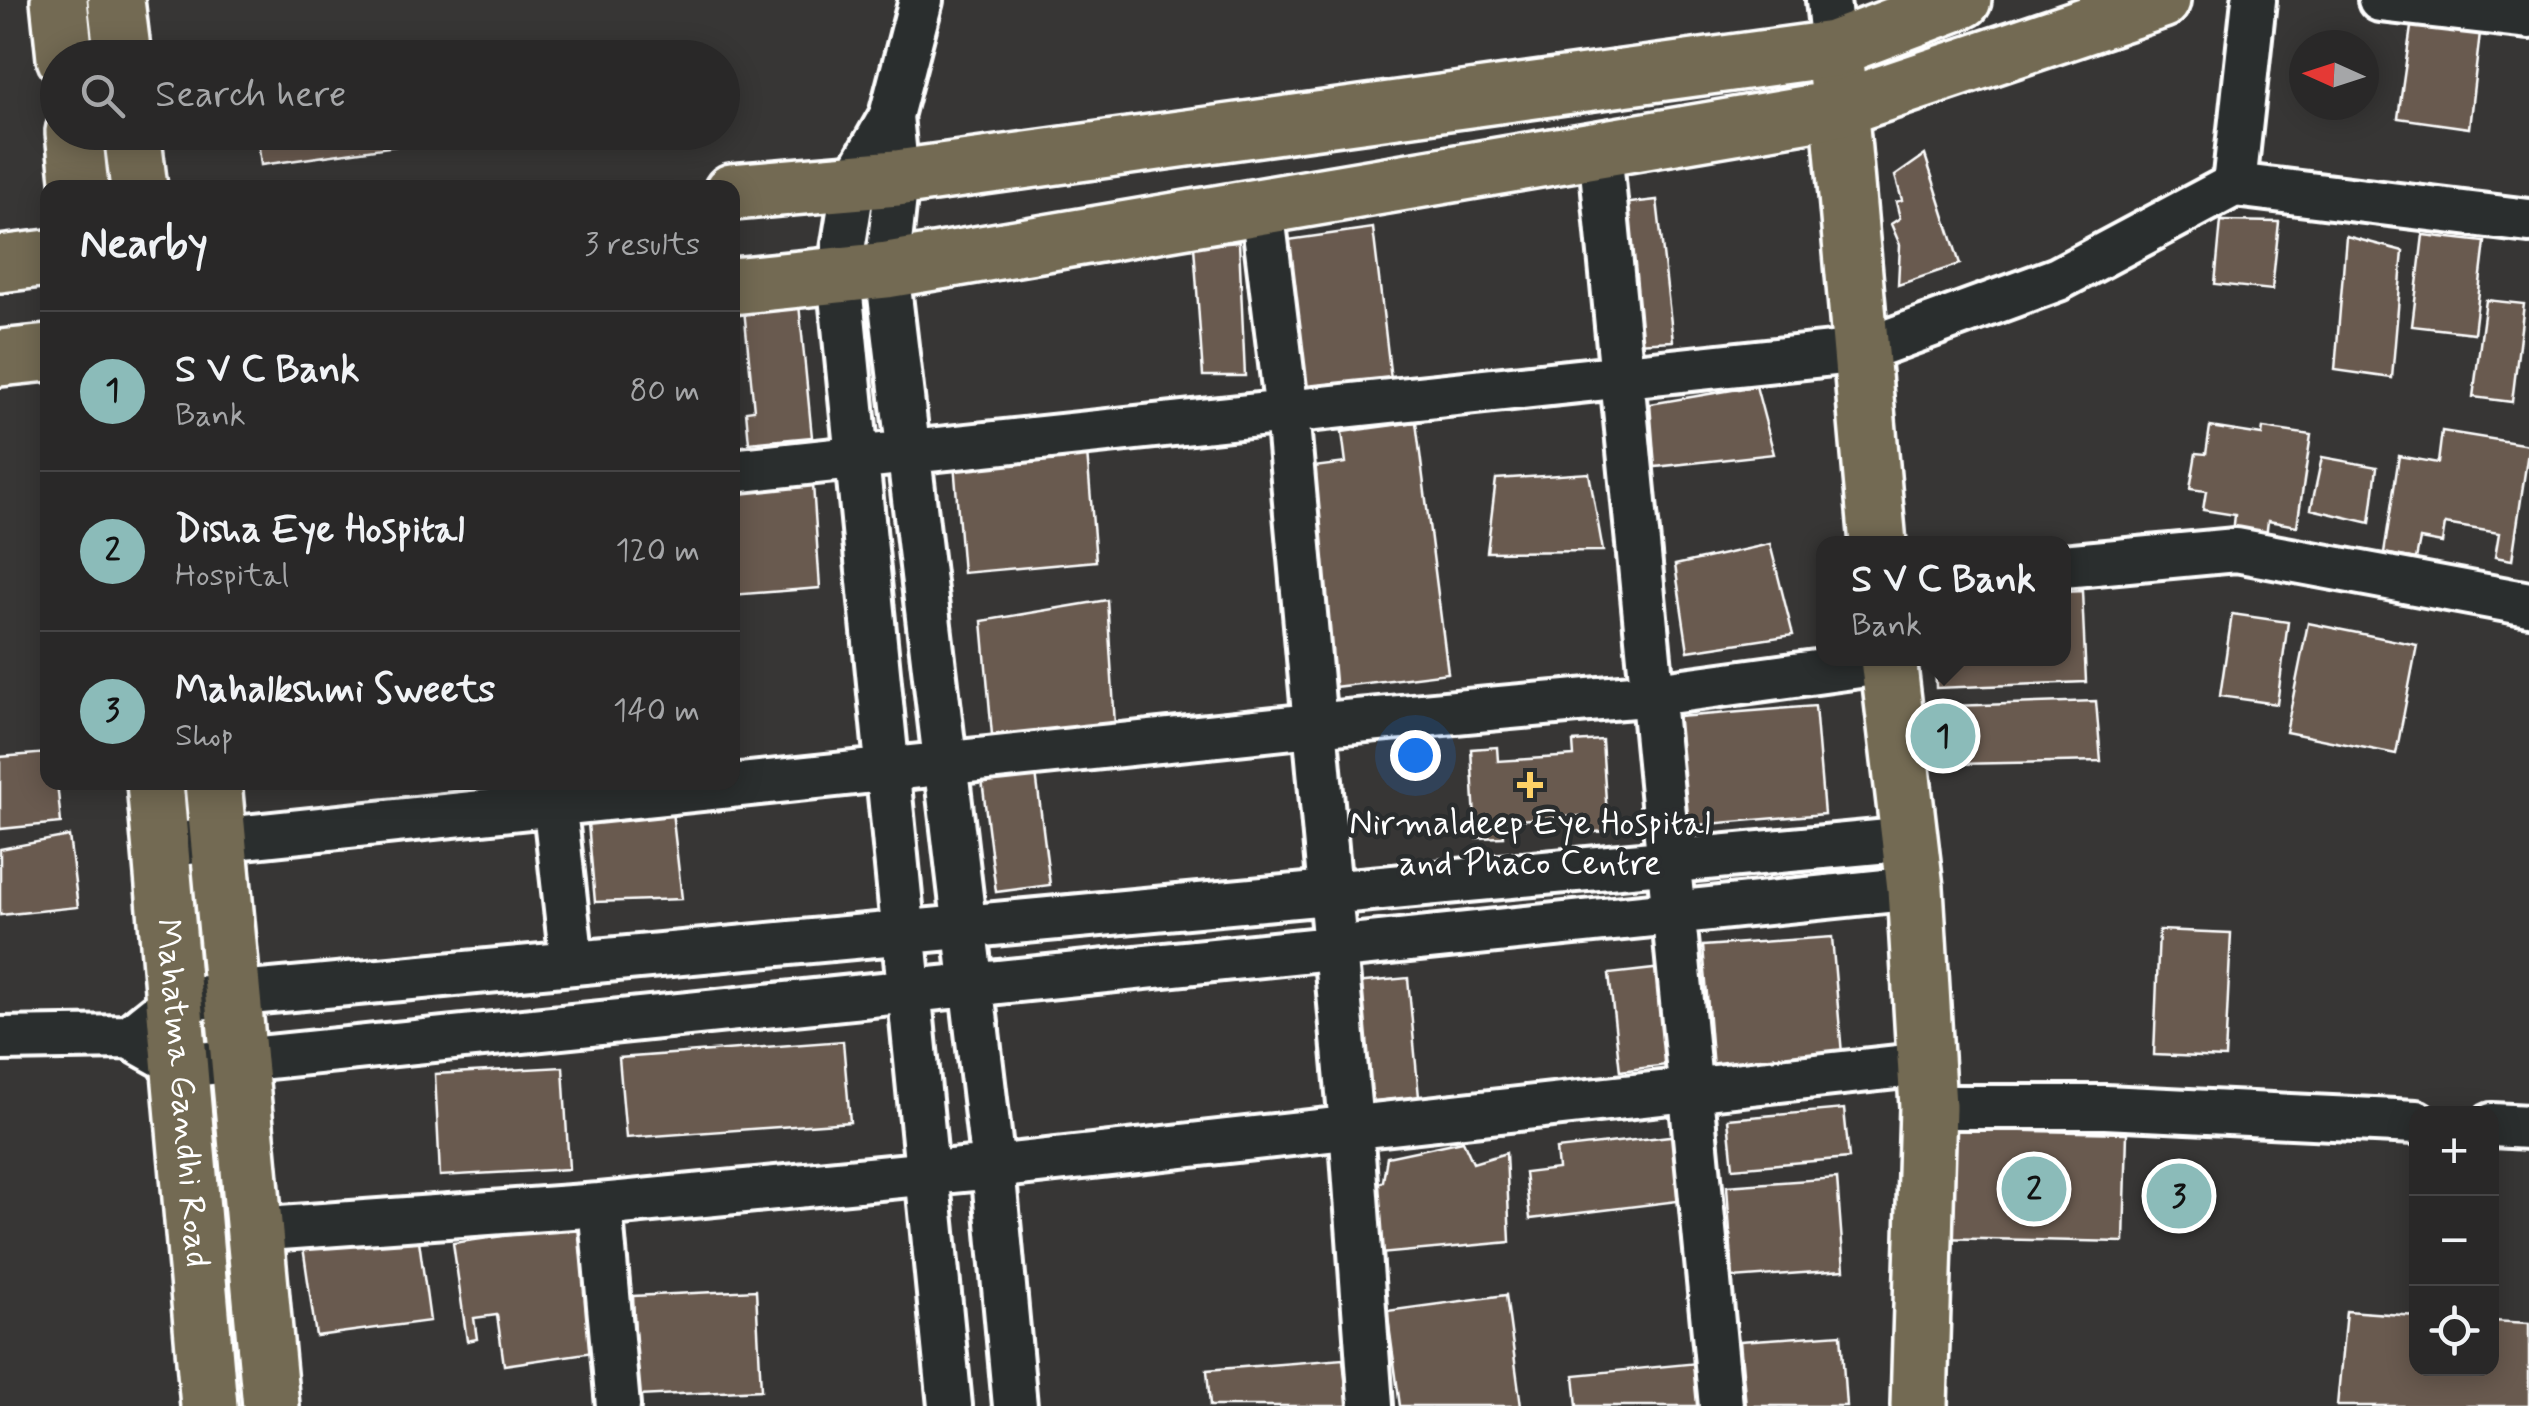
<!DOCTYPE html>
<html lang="en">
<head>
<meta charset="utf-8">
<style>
  body { margin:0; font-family:Mynerve,sans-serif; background:#313030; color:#f1f3f6 }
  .controls { position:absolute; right:30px; bottom:30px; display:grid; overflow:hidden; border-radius:20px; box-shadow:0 5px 25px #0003 }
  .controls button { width:90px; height:90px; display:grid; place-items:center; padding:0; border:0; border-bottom:2px solid #454445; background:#292828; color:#f1f3f6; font:50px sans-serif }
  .compass { position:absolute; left:2289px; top:30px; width:90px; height:90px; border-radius:50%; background:#292828; box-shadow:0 5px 25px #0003; rotate:273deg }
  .you { position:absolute; left:1415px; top:755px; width:35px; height:35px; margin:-25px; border:8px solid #fff; border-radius:50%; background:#1a73e8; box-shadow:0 0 0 15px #1a73e833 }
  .badge { display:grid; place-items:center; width:65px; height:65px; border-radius:50%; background:#8bbbb9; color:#111; font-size:32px; font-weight:700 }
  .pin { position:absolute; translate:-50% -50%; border:5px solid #fff; box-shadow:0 2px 10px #0006 }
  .popup { position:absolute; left:1816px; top:536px; width:255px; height:130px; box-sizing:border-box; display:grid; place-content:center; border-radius:20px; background:#292828; filter:drop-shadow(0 2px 8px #0005); font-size:32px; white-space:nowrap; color:#a5a6a8 }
  .popup b { font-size:38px; color:#f1f3f6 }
  .popup::after { content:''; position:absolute; left:50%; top:100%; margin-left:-20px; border:20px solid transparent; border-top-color:#292828 }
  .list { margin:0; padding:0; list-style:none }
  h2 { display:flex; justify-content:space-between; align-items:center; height:130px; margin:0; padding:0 40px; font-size:42px }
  h2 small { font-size:32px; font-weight:400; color:#a5a6a8 }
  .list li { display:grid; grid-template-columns:65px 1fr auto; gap:30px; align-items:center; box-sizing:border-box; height:160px; padding:0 40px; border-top:2px solid #454445 }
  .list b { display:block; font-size:38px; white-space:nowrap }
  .list p { margin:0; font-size:32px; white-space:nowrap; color:#a5a6a8 }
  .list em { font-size:32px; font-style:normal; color:#a5a6a8 }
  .icon { flex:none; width:55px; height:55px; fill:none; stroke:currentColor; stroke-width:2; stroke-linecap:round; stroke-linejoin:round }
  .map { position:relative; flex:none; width:2529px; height:1406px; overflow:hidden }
  .search { position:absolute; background:#292828; box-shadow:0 5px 25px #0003; left:40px; top:40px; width:700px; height:110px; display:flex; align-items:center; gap:25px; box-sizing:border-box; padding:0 35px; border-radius:55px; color:#a5a6a8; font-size:38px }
  .panel { position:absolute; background:#292828; box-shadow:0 5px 25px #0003; left:40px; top:180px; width:700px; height:610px; border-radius:20px }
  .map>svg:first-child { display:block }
</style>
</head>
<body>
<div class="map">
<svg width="2529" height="1406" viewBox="0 0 2529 1406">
  <rect width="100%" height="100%" fill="#373635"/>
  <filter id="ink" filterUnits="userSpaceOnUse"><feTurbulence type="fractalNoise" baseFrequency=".01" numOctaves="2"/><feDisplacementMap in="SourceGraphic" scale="20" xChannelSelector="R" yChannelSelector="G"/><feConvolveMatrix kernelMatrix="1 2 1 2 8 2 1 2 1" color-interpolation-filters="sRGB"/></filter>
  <g filter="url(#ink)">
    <path fill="#695a50" stroke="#fff" stroke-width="2.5" d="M 2412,20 L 2480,33 L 2469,128 L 2398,118 Z
      M 257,132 L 452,132 L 453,138 L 261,165 Z
      M 1925,155 L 1960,264 L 1898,285 L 1900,245 L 1891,224 L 1900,218 L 1896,202 L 1902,200 L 1895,176 Z
      M 1657,200 L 1673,341 L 1635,343 L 1621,204 Z
      M 2221,221 L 2279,222 L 2272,290 L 2215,284 Z
      M 1373,228 L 1392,388 L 1302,394 L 1288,240 Z
      M 2423,235 L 2485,242 L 2474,333 L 2412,326 Z
      M 2346,236 L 2403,251 L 2392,378 L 2335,370 Z
      M 1239,242 L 1245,376 L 1203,376 L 1194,246 Z
      M 2486,300 L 2524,304 L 2512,402 L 2473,397 Z
      M 799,304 L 812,437 L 749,443 L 746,411 L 754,410 L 744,309 Z
      M 1756,386 L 1774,454 L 1655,467 L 1650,404 Z
      M 1416,422 L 1448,673 L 1326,688 L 1298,469 L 1346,463 L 1342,432 Z
      M 2210,427 L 2262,435 L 2263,428 L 2311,435 L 2297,526 L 2268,521 L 2266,537 L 2233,533 L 2235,515 L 2203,510 L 2206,491 L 2190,489 L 2196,453 L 2206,454 Z
      M 2442,431 L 2529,445 L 2512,560 L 2495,557 L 2499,533 L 2445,524 L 2442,543 L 2420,539 L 2416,559 L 2384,553 L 2399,456 L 2438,463 Z
      M 1087,452 L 1096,561 L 963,573 L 954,463 Z
      M 2322,457 L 2377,467 L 2370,523 L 2311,509 Z
      M 1589,473 L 1603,551 L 1487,552 L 1496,479 Z
      M 813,484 L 820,588 L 732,595 L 732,489 Z
      M 1770,544 L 1793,635 L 1688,651 L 1675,565 Z
      M 2082,591 L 2086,682 L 1936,688 L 1935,658 L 2063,658 L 2063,592 Z
      M 1107,600 L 1115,725 L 992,735 L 982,621 Z
      M 2232,614 L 2288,622 L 2277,704 L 2220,696 Z
      M 2308,623 L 2417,645 L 2396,754 L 2286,732 Z
      M 2096,701 L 2101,761 L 1954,764 L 1953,706 Z
      M 1815,706 L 1824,814 L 1686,826 L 1678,717 Z
      M 1602,740 L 1608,831 L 1581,833 L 1580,816 L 1503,821 L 1504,837 L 1476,838 L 1471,749 L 1497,747 L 1498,761 L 1574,756 L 1573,742 Z
      M 48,753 L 48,782 L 57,782 L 61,823 L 0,829 L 0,757 Z
      M 1036,773 L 1050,885 L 996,892 L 982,780 Z
      M 672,811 L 682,899 L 595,902 L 588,823 Z
      M 69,836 L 78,907 L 0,915 L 0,849 Z
      M 2159,930 L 2231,933 L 2225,1058 L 2154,1055 Z
      M 1832,937 L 1842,1054 L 1713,1068 L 1703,946 Z
      M 1663,968 L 1674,1064 L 1620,1071 L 1609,974 Z
      M 1408,978 L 1419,1097 L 1366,1102 L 1355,983 Z
      M 843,1041 L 850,1122 L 626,1138 L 619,1058 Z
      M 563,1067 L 569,1169 L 440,1176 L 435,1074 Z
      M 1844,1109 L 1849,1158 L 1733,1168 L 1728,1119 Z
      M 1937,1129 L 2127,1133 L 2124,1242 L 1935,1238 Z
      M 1679,1135 L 1686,1200 L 1530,1219 L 1525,1173 L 1558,1169 L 1556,1149 Z
      M 1463,1141 L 1473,1163 L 1506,1153 L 1510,1242 L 1380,1254 L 1374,1187 L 1383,1181 L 1387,1157 Z
      M 1837,1178 L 1844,1270 L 1733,1278 L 1727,1186 Z
      M 582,1225 L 600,1351 L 504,1365 L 497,1315 L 474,1318 L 477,1339 L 467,1341 L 453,1243 Z
      M 418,1233 L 430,1321 L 316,1336 L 302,1240 Z
      M 756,1290 L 761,1390 L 638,1396 L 633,1296 Z
      M 1506,1295 L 1521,1406 L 1400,1406 L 1387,1311 Z
      M 2346,1311 L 2416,1316 L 2416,1368 L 2492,1368 L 2492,1321 L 2529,1323 L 2529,1406 L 2337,1406 Z
      M 1841,1334 L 1846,1406 L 1746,1406 L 1740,1341 Z
      M 1343,1359 L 1348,1406 L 1210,1406 L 1207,1370 Z
      M 1697,1363 L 1701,1406 L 1577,1406 L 1574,1375 Z"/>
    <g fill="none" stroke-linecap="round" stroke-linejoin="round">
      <defs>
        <path id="minor" d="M 1828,0 L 1833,49
          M 2380,0 L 2529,17
          M 891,116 L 921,0
          M 1600,149 L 1721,1406
          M 2234,185 L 2254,0
          M 1262,207 L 1287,413 L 1351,1126 L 1371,1406
          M 732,471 L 1861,351 L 2058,279 L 2234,185 L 2529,221
          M 2063,566 L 2236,550 L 2529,604
          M 552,782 L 572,963
          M 1910,839 L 175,1000 L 129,1037 L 181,1066 L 1915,888
          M 187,843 L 1312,725 L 1655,694 L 1889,662
          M 0,1039 L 129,1037
          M 1928,1107 L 2105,1107 L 2416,1122
          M 2492,1125 L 2529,1127
          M 600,1205 L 993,1167 L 1924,1064
          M 253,1230 L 600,1205 L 618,1406
          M 950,1406 L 839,275 L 854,181 L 891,116 L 897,178 L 887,270 L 993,1167 L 1015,1406"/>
        <g id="major">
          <path d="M 59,0 L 65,58"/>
          <path d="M 116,0 L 123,58"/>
          <path d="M 1836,71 L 1878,544"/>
          <path d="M 74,132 L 80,188"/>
          <path d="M 132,132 L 139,188"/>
          <path d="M 732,192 L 897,178 L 1833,49 L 1963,0"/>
          <path d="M 0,264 L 48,258"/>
          <path d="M 732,286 L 887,270 L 1840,108 L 2162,0"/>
          <path d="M 0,358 L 48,353"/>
          <path d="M 1888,658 L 1915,888 L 1928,1107 L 1919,1406"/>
          <path id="s1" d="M 155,782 L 209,1406"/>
          <path d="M 213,782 L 271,1406"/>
        </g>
      </defs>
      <use href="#minor" stroke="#fff" stroke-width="50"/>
      <use href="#major" stroke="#fff" stroke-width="62"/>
      <use href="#minor" stroke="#2a2d2e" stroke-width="42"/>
      <use href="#major" stroke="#736b52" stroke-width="55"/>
    </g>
  </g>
  <path fill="#ffd166" stroke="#2a2d2e" stroke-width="4" d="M1525 770h10v10h10v10h-10v10h-10v-10h-10v-10h10z"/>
  <g text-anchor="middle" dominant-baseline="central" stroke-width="9" stroke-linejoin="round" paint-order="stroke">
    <g font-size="35" fill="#fff" stroke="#2a2d2e">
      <text x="1530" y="824">Nirmaldeep Eye Hospital<tspan x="1530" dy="40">and Phaco Centre</tspan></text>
    </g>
    <g font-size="35" fill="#fff" stroke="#2a2d2e">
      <text stroke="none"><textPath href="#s1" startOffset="312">Mahatma Gandhi Road</textPath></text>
    </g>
  </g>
</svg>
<div class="controls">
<button>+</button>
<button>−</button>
<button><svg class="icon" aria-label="locate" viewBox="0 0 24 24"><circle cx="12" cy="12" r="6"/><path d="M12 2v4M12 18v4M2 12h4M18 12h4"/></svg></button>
</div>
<svg class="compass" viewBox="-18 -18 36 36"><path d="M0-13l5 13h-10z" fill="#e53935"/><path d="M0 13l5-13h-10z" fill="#a5a6a8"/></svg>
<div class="you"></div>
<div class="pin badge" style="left:1943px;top:736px">1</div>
<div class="popup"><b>S V C Bank</b>Bank</div>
<div class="pin badge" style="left:2034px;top:1189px">2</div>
<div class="pin badge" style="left:2179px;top:1196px">3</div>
<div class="search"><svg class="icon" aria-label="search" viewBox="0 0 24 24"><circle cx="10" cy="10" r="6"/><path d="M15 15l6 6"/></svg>Search here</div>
<section class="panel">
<h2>Nearby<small>3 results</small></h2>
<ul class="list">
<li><span class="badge">1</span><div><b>S V C Bank</b><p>Bank</p></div><em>80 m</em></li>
<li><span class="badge">2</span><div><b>Disha Eye Hospital</b><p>Hospital</p></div><em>120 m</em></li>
<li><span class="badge">3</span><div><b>Mahalkshmi Sweets</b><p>Shop</p></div><em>140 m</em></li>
</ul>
</section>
</div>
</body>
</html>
